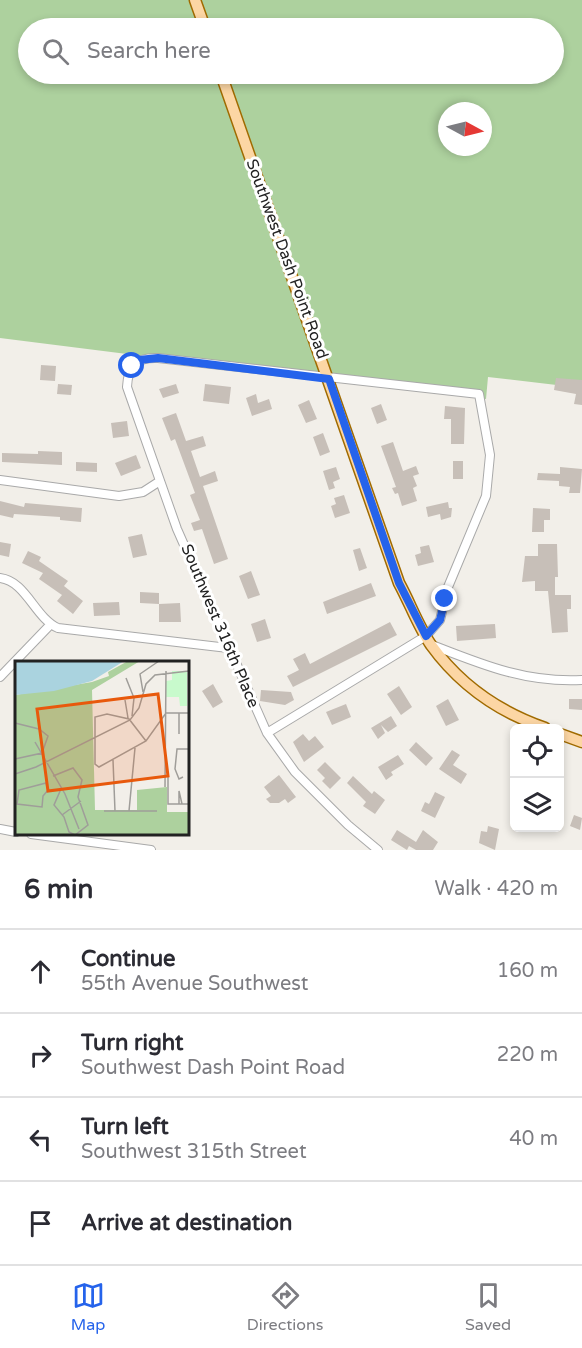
<!DOCTYPE html>
<html lang="en">
<head>
<meta charset="utf-8">
<style>
  body { margin:0; font-family:"Varela Round",sans-serif; background:#f2f2f3; color:#2b2b33 }
  .controls { position:absolute; right:18px; bottom:18px; display:grid; overflow:hidden; border-radius:9px; box-shadow:0 3px 9px #0003 }
  .controls button { width:54px; height:54px; display:grid; place-items:center; padding:0; border:0; border-bottom:2px solid #e1e1e2; background:#fff; color:#2b2b33; font:30px sans-serif }
  .compass { position:absolute; left:438px; top:102px; width:54px; height:54px; border-radius:50%; background:#fff; box-shadow:0 3px 9px #0003; rotate:97deg }
  .stop { position:absolute; width:18px; height:18px; margin:-14px; border:4px solid #2563eb; border-radius:50%; background:#fff }
  .stop.end { background:#2563eb; border-color:#fff; box-shadow:0 2px 6px #0008 }
  .list { margin:0; padding:0; list-style:none }
  h2 { display:flex; justify-content:space-between; align-items:center; height:78px; margin:0; padding:0 24px; font-size:26px }
  h2 small { font-size:20px; font-weight:400; color:#7c7c81 }
  .list li { display:grid; grid-template-columns:39px 1fr auto; gap:18px; align-items:center; box-sizing:border-box; height:84px; padding:0 24px; border-top:2px solid #e1e1e2 }
  .list b { display:block; font-size:22px; white-space:nowrap }
  .list p { margin:0; font-size:20px; white-space:nowrap; color:#7c7c81 }
  .list em { font-size:20px; font-style:normal; color:#7c7c81 }
  .icon { flex:none; width:33px; height:33px; fill:none; stroke:currentColor; stroke-width:2; stroke-linecap:round; stroke-linejoin:round }
  .map { position:relative; flex:none; width:582px; height:850px; overflow:hidden }
  .search { position:absolute; background:#fff; box-shadow:0 3px 9px #0003; left:18px; right:18px; top:18px; height:66px; display:flex; align-items:center; gap:15px; box-sizing:border-box; padding:0 21px; border-radius:33px; color:#7c7c81; font-size:22px }
  .sheet { height:414px; background:#fff }
  nav { display:flex; justify-content:space-around; align-items:center; box-sizing:border-box; height:84px; border-top:2px solid #e1e1e2; background:#fff; font-size:16px; color:#7c7c81 }
  nav a { display:grid; justify-items:center; gap:3px }
  nav .on { color:#2563eb }
  .map>svg:first-child { display:block }
</style>
</head>
<body>
<div class="map">
<svg width="582" height="850" viewBox="0 0 582 850">
  <rect width="100%" height="100%" fill="#f2efe9"/>
  <path fill="#add19e" fill-rule="evenodd" d="M 0,0 L 582,0 L 582,388 L 488,377 L 486,399 L 0,338 ZM 28,28 L 554,28 L 554,74 L 28,74 ZM 447,111 L 483,111 L 483,147 L 447,147 Z"/>
  <path fill="#c7bfb8" d="M 41,365 L 56,366 L 55,381 L 40,380 Z
    M 556,378 L 582,380 L 582,405 L 574,404 L 576,394 L 554,390 Z
    M 58,384 L 72,385 L 71,395 L 57,394 Z
    M 176,384 L 179,393 L 163,398 L 159,389 Z
    M 205,384 L 231,387 L 229,404 L 203,401 Z
    M 256,394 L 258,403 L 269,399 L 272,409 L 252,416 L 246,398 Z
    M 309,400 L 317,419 L 306,423 L 298,405 Z
    M 381,404 L 387,420 L 377,424 L 371,408 Z
    M 445,406 L 465,408 L 464,444 L 451,444 L 451,419 L 444,419 Z
    M 176,413 L 186,441 L 203,436 L 206,446 L 191,451 L 200,477 L 215,471 L 218,481 L 203,486 L 228,559 L 214,564 L 202,529 L 194,531 L 191,523 L 200,520 L 190,495 L 195,493 L 175,439 L 171,441 L 162,418 Z
    M 127,421 L 129,436 L 113,438 L 111,423 Z
    M 323,433 L 330,452 L 320,456 L 313,437 Z
    M 393,442 L 403,471 L 416,466 L 419,474 L 413,476 L 417,486 L 413,488 L 417,501 L 402,506 L 398,493 L 395,494 L 392,488 L 396,487 L 381,446 Z
    M 38,451 L 62,452 L 62,465 L 2,462 L 2,453 L 38,454 Z
    M 136,455 L 141,468 L 121,476 L 115,463 Z
    M 453,461 L 463,461 L 463,479 L 453,479 Z
    M 76,462 L 97,463 L 97,472 L 76,471 Z
    M 336,467 L 340,479 L 333,482 L 335,488 L 329,490 L 323,471 Z
    M 560,467 L 582,469 L 580,493 L 569,493 L 570,487 L 559,486 L 559,481 L 537,480 L 538,473 L 560,474 Z
    M 344,495 L 350,513 L 335,518 L 331,506 L 336,504 L 334,498 Z
    M 0,501 L 24,507 L 25,503 L 82,508 L 81,522 L 60,520 L 60,517 L 14,514 L 13,518 L 0,515 Z
    M 448,502 L 449,508 L 452,508 L 451,517 L 441,520 L 440,514 L 428,517 L 426,507 Z
    M 533,508 L 550,509 L 550,520 L 544,520 L 544,532 L 532,532 Z
    M 142,534 L 147,555 L 133,558 L 128,537 Z
    M 0,542 L 11,544 L 9,557 L 0,555 Z
    M 538,544 L 557,544 L 558,577 L 555,577 L 555,595 L 571,595 L 571,609 L 567,609 L 568,632 L 552,633 L 548,591 L 535,591 L 535,581 L 522,582 L 525,556 L 538,556 Z
    M 429,545 L 434,562 L 418,566 L 415,555 L 421,553 L 420,547 Z
    M 360,548 L 367,568 L 359,571 L 353,550 Z
    M 28,551 L 41,557 L 39,561 L 68,581 L 64,586 L 83,601 L 73,614 L 57,601 L 62,595 L 39,579 L 43,573 L 22,563 Z
    M 251,571 L 260,595 L 248,599 L 239,576 Z
    M 371,583 L 376,596 L 327,614 L 323,602 Z
    M 140,592 L 159,593 L 159,604 L 140,603 Z
    M 119,602 L 120,615 L 94,616 L 93,603 Z
    M 180,603 L 181,622 L 159,622 L 159,604 Z
    M 265,619 L 271,638 L 257,642 L 251,624 Z
    M 390,622 L 397,635 L 293,687 L 287,676 L 299,670 L 293,659 L 305,653 L 310,664 Z
    M 495,624 L 496,638 L 457,641 L 456,626 Z
    M 213,684 L 223,702 L 213,708 L 202,691 Z
    M 399,686 L 412,707 L 401,715 L 387,694 Z
    M 261,690 L 291,692 L 294,700 L 285,705 L 260,701 Z
    M 448,699 L 459,720 L 446,726 L 436,706 Z
    M 569,699 L 582,699 L 582,710 L 569,709 Z
    M 346,704 L 351,717 L 332,725 L 326,712 Z
    M 391,716 L 397,726 L 388,732 L 381,725 L 385,733 L 378,739 L 371,728 Z
    M 303,734 L 309,741 L 315,736 L 324,747 L 304,762 L 293,742 Z
    M 416,742 L 433,758 L 426,766 L 409,750 Z
    M 452,750 L 460,755 L 453,765 L 467,774 L 461,784 L 439,769 Z
    M 398,755 L 404,764 L 391,772 L 393,775 L 386,780 L 378,767 Z
    M 325,762 L 341,778 L 330,789 L 322,781 L 325,778 L 317,770 Z
    M 279,775 L 296,797 L 288,803 L 285,799 L 279,803 L 270,803 L 266,799 L 271,796 L 264,787 Z
    M 353,776 L 372,794 L 374,791 L 385,800 L 375,814 L 363,806 L 366,802 L 347,783 Z
    M 435,792 L 445,797 L 435,818 L 421,811 L 425,802 L 429,804 Z
    M 574,815 L 582,818 L 580,830 L 570,826 Z
    M 488,826 L 499,829 L 495,850 L 479,843 L 481,831 L 487,832 Z
    M 397,830 L 416,842 L 423,830 L 438,842 L 433,850 L 416,850 L 409,846 L 407,850 L 391,840 Z"/>
  <g fill="none" stroke-linecap="round" stroke-linejoin="round">
    <defs>
      <path id="minor" d="M 0,480 L 119,496 L 143,492 L 160,481
        M 0,578 C 26,581 35,618 58,628 L 228,648
        M 432,645 C 483,665 526,683 582,680
        M 0,677 L 51,624
        M 267,733 L 426,636 L 440,620 L 448,587 L 486,496 L 490,455 L 479,394 L 158,358 C 136,357 128,366 127,387 L 177,529 L 267,733 L 295,772 L 348,825 L 378,850
        M 0,829 L 16,832
        M 31,834 L 151,850"/>
      <path id="major" d="M 195,0 L 205,28
        M 221,74 L 399,583 C 410,603 418,626 431,645 C 460,685 499,712 545,728
        M 560,734 L 582,742"/>
    </defs>
    <use href="#minor" stroke="#a9a9a9" stroke-width="10"/>
    <use href="#major" stroke="#a06b00" stroke-width="13"/>
    <use href="#minor" stroke="#fff" stroke-width="8"/>
    <use href="#major" stroke="#fcd6a4" stroke-width="10"/>
  </g>
  <g fill="none" stroke-linecap="round" stroke-linejoin="round">
    <path stroke="#2563eb" stroke-width="8" d="M 132,366 L 139,360 L 158,358 L 329,379 L 399,583 L 426,636 L 440,620 L 445,599"/>
  </g>
  <g text-anchor="middle" dominant-baseline="central" stroke-width="6" stroke-linejoin="round" paint-order="stroke">
    <g font-size="16" fill="#222" stroke="#fff">
      <text transform="translate(287 259) rotate(70)">Southwest Dash Point Road</text>
      <text transform="translate(220 626) rotate(67)">Southwest 316th Place</text>
    </g>
  </g>
  <g transform="translate(15 661)">
    <rect width="174" height="174" fill="#f2efe9"/>
    <path d="M 113,0 L 125,0 L 77,29 L 80,149 L 122,149 L 122,129 L 152,126 L 152,151 L 174,151 L 174,174 L 0,174 L 0,34 L 77,21 L 94,15 L 93,11 Z" fill="#add19e"/>
    <path d="M 157,10 L 172,10 L 172,45 L 165,45 L 164,36 L 151,36 L 151,20 L 157,19 Z" fill="#c8facc"/>
    <path d="M 0,0 L 109,0 L 77,20 L 39,30 L 0,34 Z" fill="#aad3df"/>
    <path fill="none" stroke="#9f9d99" stroke-width="1.5" d="M 111,17 L 119,37 L 117,55M 128,31 L 125,13 L 144,0M 110,39 L 113,57M 164,52 L 164,73M 0,62 L 24,68 L 33,75 L 27,92 L 0,98M 131,80 L 114,58 L 92,53 L 80,56 L 80,103 L 84,106 L 131,80 L 151,52 L 174,52M 20,81 L 50,133 L 64,168M 98,99 L 100,150M 0,113 L 21,106 L 115,59 L 124,47 L 131,23 L 140,14 L 174,10M 38,115 L 58,107 L 67,119 L 63,136 L 73,164 L 60,174 L 54,171 L 49,156 L 39,144 L 46,128M 153,116 L 153,143 L 174,143M 168,116 L 164,118 L 160,108 L 162,88 L 174,88M 31,122 L 33,129 L 28,135 L 27,146 L 2,143 L 4,129 ZM 150,126 L 151,10M 164,143 L 164,130 L 167,143M 89,150 L 142,150M 114,150 L 120,87M 47,154 L 66,140"/>
    <path fill="#e8590c" fill-opacity="0.15" stroke="#e8590c" stroke-width="3" d="M 143,33 L 153,115 L 33,130 L 22,48 Z"/>
    <rect width="174" height="174" fill="none" stroke="#222" stroke-width="3"/>
  </g>
</svg>
<div class="controls">
<button><svg class="icon" aria-label="locate" viewBox="0 0 24 24"><circle cx="12" cy="12" r="6"/><path d="M12 2v4M12 18v4M2 12h4M18 12h4"/></svg></button>
<button><svg class="icon" aria-label="layers" viewBox="0 0 24 24"><path d="M12 4l9 5-9 5-9-5zM3 14l9 5 9-5"/></svg></button>
</div>
<svg class="compass" viewBox="-18 -18 36 36"><path d="M0-13l5 13h-10z" fill="#e53935"/><path d="M0 13l5-13h-10z" fill="#7c7c81"/></svg>
<div class="stop" style="left:132px;top:366px"></div>
<div class="stop end" style="left:445px;top:599px"></div>
<div class="search"><svg class="icon" aria-label="search" viewBox="0 0 24 24"><circle cx="10" cy="10" r="6"/><path d="M15 15l6 6"/></svg>Search here</div>
</div>
<section class="sheet">
<h2>6 min<small>Walk · 420 m</small></h2>
<ul class="list">
<li><svg class="icon" aria-label="ahead" viewBox="0 0 24 24"><path d="M12 20V5M6 11l6-6 6 6"/></svg><div><b>Continue</b><p>55th Avenue Southwest</p></div><em>160 m</em></li>
<li><svg class="icon" aria-label="right" viewBox="0 0 24 24"><path d="M7 20v-9h11M14 6l5 5-5 5"/></svg><div><b>Turn right</b><p>Southwest Dash Point Road</p></div><em>220 m</em></li>
<li><svg class="icon" aria-label="left" viewBox="0 0 24 24"><path d="M17 20v-9H6M10 6l-5 5 5 5"/></svg><div><b>Turn left</b><p>Southwest 315th Street</p></div><em>40 m</em></li>
<li><svg class="icon" aria-label="arrive" viewBox="0 0 24 24"><path d="M6 21V4h12l-3 4 3 4H6"/></svg><div><b>Arrive at destination</b></div></li>
</ul>
</section>
<nav>
<a class="on"><svg class="icon" aria-label="map" viewBox="0 0 24 24"><path d="M3 6l6-2 6 2 6-2v14l-6 2-6-2-6 2zM9 4v14M15 6v14"/></svg>Map</a>
<a><svg class="icon" aria-label="directions" viewBox="0 0 24 24"><path d="M12 3l9 9-9 9-9-9zM9 14v-3h6M13 9l2 2-2 2"/></svg>Directions</a>
<a><svg class="icon" aria-label="saved" viewBox="0 0 24 24"><path d="M7 4h10v16l-5-4-5 4z"/></svg>Saved</a>
</nav>
</body>
</html>
